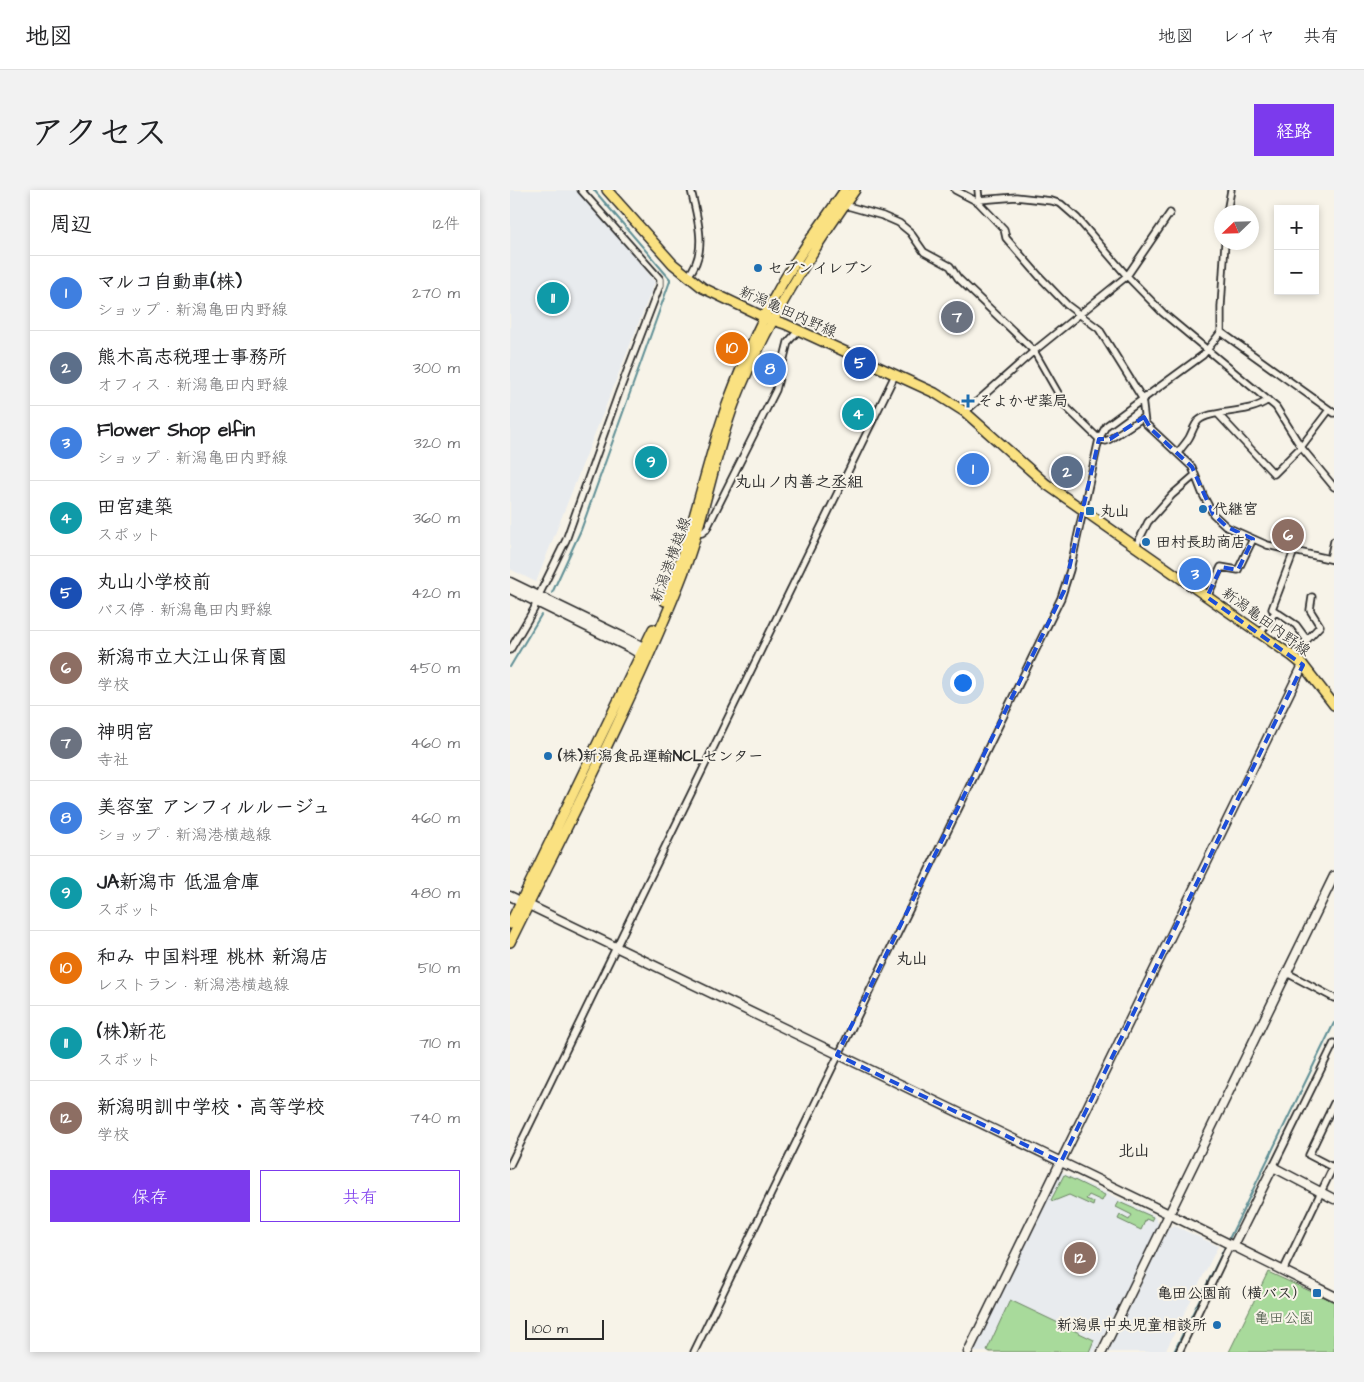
<!DOCTYPE html>
<html lang="ja">
<head>
<meta charset="utf-8">
<style>
  body { margin:0; font-family:"Architects Daughter","Klee One",sans-serif; background:#f2f2f2; color:#202124 }
  .controls { position:absolute; right:15px; top:15px; display:grid; overflow:hidden; border-radius:0px; box-shadow:0 2px 8px #0003 }
  .controls button { width:45px; height:45px; display:grid; place-items:center; padding:0; border:0; border-bottom:1px solid #e0e0e0; background:#fff; color:#202124; font:25px sans-serif }
  .compass { position:absolute; left:704px; top:15px; width:45px; height:45px; border-radius:50%; background:#fff; box-shadow:0 2px 8px #0003; rotate:247deg }
  .scale { position:absolute; left:15px; bottom:12px; width:79px; box-sizing:border-box; padding-left:5px; border:2px solid #2b2b2b; border-top:0; font-size:14px; line-height:18px; white-space:nowrap; color:#2b2b2b; -webkit-text-stroke:4px #f7f3e8; paint-order:stroke }
  .you { position:absolute; left:452px; top:492px; width:18px; height:18px; margin:-12px; border:4px solid #fff; border-radius:50%; background:#1a73e8; box-shadow:0 0 0 8px #1a73e833 }
  .badge { display:grid; place-items:center; width:32px; height:32px; border-radius:50%; background:#7c3aed; color:#fff; font-size:16px; font-weight:700 }
  .pin { position:absolute; translate:-50% -50%; border:2px solid #fff; box-shadow:0 1px 5px #0006 }
  .list { margin:0; padding:0; list-style:none }
  h2 { display:flex; justify-content:space-between; align-items:center; height:65px; margin:0; padding:0 20px; font-size:21px }
  h2 small { font-size:16px; font-weight:400; color:#757577 }
  .list li { display:grid; grid-template-columns:32px 1fr auto; gap:15px; align-items:center; box-sizing:border-box; height:75px; padding:0 20px; border-top:1px solid #e0e0e0 }
  .list b { display:block; font-size:19px; white-space:nowrap }
  .list p { margin:0; font-size:16px; white-space:nowrap; color:#757577 }
  .list em { font-size:16px; font-style:normal; color:#757577 }
  .actions { display:flex; gap:10px; padding:15px 20px }
  .actions a { flex:1; padding:11px 0; border:1px solid #7c3aed; border-radius:0px; text-align:center; font-size:18px; color:#7c3aed }
  .actions .main { background:#7c3aed; color:#fff }
  .map { position:relative; flex:none; width:824px; height:1162px; overflow:hidden; border-radius:0px }
  header { display:flex; align-items:center; gap:30px; box-sizing:border-box; height:70px; padding:0 25px; background:#fff; border-bottom:1px solid #e0e0e0 }
  header strong { font-size:24px }
  nav { display:flex; gap:28px; margin-inline-start:auto; font-size:18px }
  .intro { display:flex; align-items:center; justify-content:space-between; box-sizing:border-box; height:120px; padding:0 30px }
  h1 { margin:0; font-size:35px }
  .button { padding:12px 22px; border-radius:0px; background:#7c3aed; color:#fff; font-size:18px; font-weight:700 }
  main { display:flex; gap:30px; padding:0 30px }
  aside { flex:1; background:#fff; border-radius:0px; box-shadow:0 2px 8px #0003 }
  .map>svg:first-child { display:block }
</style>
</head>
<body>
<header>
<strong>地図</strong>
<nav><a>地図</a><a>レイヤ</a><a>共有</a></nav>
</header>
<div class="intro"><h1>アクセス</h1><a class="button">経路</a></div>
<main>
<aside>
<h2>周辺<small>12件</small></h2>
<ul class="list">
<li><span class="badge" style="background:#3f7fe0">1</span><div><b>マルコ自動車(株)</b><p>ショップ · 新潟亀田内野線</p></div><em>270 m</em></li>
<li><span class="badge" style="background:#5c6f8a">2</span><div><b>熊木高志税理士事務所</b><p>オフィス · 新潟亀田内野線</p></div><em>300 m</em></li>
<li><span class="badge" style="background:#3f7fe0">3</span><div><b>Flower Shop elfin</b><p>ショップ · 新潟亀田内野線</p></div><em>320 m</em></li>
<li><span class="badge" style="background:#0f9aa8">4</span><div><b>田宮建築</b><p>スポット</p></div><em>360 m</em></li>
<li><span class="badge" style="background:#1a4fb4">5</span><div><b>丸山小学校前</b><p>バス停 · 新潟亀田内野線</p></div><em>420 m</em></li>
<li><span class="badge" style="background:#8d6e63">6</span><div><b>新潟市立大江山保育園</b><p>学校</p></div><em>450 m</em></li>
<li><span class="badge" style="background:#6b7280">7</span><div><b>神明宮</b><p>寺社</p></div><em>460 m</em></li>
<li><span class="badge" style="background:#3f7fe0">8</span><div><b>美容室 アンフィルルージュ</b><p>ショップ · 新潟港横越線</p></div><em>460 m</em></li>
<li><span class="badge" style="background:#0f9aa8">9</span><div><b>JA新潟市 低温倉庫</b><p>スポット</p></div><em>480 m</em></li>
<li><span class="badge" style="background:#e8710a">10</span><div><b>和み 中国料理 桃林 新潟店</b><p>レストラン · 新潟港横越線</p></div><em>510 m</em></li>
<li><span class="badge" style="background:#0f9aa8">11</span><div><b>(株)新花</b><p>スポット</p></div><em>710 m</em></li>
<li><span class="badge" style="background:#8d6e63">12</span><div><b>新潟明訓中学校・高等学校</b><p>学校</p></div><em>740 m</em></li>
</ul>
<div class="actions"><a class="main">保存</a><a>共有</a></div>
</aside>
<div class="map">
<svg width="824" height="1162" viewBox="0 0 824 1162">
  <rect width="100%" height="100%" fill="#f7f3e8"/>
  <filter id="ink" filterUnits="userSpaceOnUse"><feTurbulence type="fractalNoise" baseFrequency=".02" numOctaves="2"/><feDisplacementMap in="SourceGraphic" scale="10" xChannelSelector="R" yChannelSelector="G"/><feConvolveMatrix kernelMatrix="1 2 1 2 8 2 1 2 1" color-interpolation-filters="sRGB"/></filter>
  <g filter="url(#ink)">
    <path fill="#e8ebee" d="M 0,0 L 66,0 L 135,79 L 145,92 L 26,392 L 0,379 Z
      M 549,981 L 644,1025 L 649,1035 L 585,1162 L 462,1162 Z
      M 665,1036 L 708,1056 L 655,1162 L 598,1162 L 658,1039 Z"/>
    <path fill="#a8da9b" stroke="#6a8263" d="M 554,985 L 595,1005 L 592,1011 L 579,1005 L 576,1009 L 584,1012 L 583,1016 L 559,1005 L 544,1011 L 541,1010 Z
      M 609,1012 L 643,1027 L 641,1031 L 636,1029 L 631,1040 L 608,1029 L 610,1025 L 619,1030 L 622,1025 L 606,1017 Z
      M 758,1082 L 824,1112 L 824,1162 L 719,1162 Z
      M 500,1110 L 584,1150 L 579,1162 L 480,1162 L 477,1160 Z"/>
    <g fill="none" stroke-linecap="round" stroke-linejoin="round">
      <path stroke="#5f8f95" stroke-width="2" d="M 42,403 L 71,340 L 160,91 L 160,89 L 84,0
        M 0,477 L 31,425
        M 718,1051 L 824,833
        M 664,1162 L 716,1055"/>
      <defs>
        <path id="street" d="M 445,0 L 468,12 L 494,39 L 496,48 L 529,86 L 557,115 L 589,139 L 632,208 L 635,233 L 682,277 L 693,305 L 703,324 L 717,337 L 757,355 L 824,370
          M 468,0 L 469,10
          M 468,12 L 469,10 L 506,7 L 542,11 L 551,14 L 567,28 L 617,86 L 653,123 L 766,217 L 791,257 L 824,297
          M 334,15 L 373,26 L 389,33 L 400,42 L 414,62 L 440,76 L 448,88 L 524,161 L 556,217 L 589,249 L 596,251 L 600,249 L 634,227
          M 717,22 L 721,0
          M 178,86 C 199,62 187,27 181,0
          M 711,142 L 824,223
          M 455,222 L 524,161 L 617,86 L 660,23
          M 708,224 L 764,284 L 791,257 L 819,220
          M 668,263 C 671,258 676,253 679,248 C 682,243 684,235 688,231 C 701,219 738,225 758,210
          M 187,343 L 192,343 L 196,340 L 266,200 L 278,152 L 288,141
          M 626,356 L 638,332 L 662,305 L 685,285
          M 784,361 L 762,419 L 786,435 L 797,450
          M 820,369 L 824,351
          M 697,407 L 711,377 L 728,380 L 743,349
          M 750,444 L 765,422
          M 0,460 L 24,419 L 28,407 L 56,350 L 109,202 L 150,95 L 150,89 L 71,0
          M 782,466 L 810,436 L 800,420 L 802,407
          M 777,783 L 824,808
          M 824,913 L 799,965 L 824,978
          M 0,975 L 385,185
          M 763,977 L 824,853
          M 773,1081 L 824,975
          M 184,1162 L 551,408 L 560,380 L 589,249 L 596,236 L 693,165 L 711,142 L 711,117 L 715,52
          M 669,1162 L 720,1055"/>
        <path id="secondary" d="M 0,392 L 138,459
          M 0,399 L 120,458 L 135,467
          M 0,706 L 659,1024 L 824,1106
          M 723,1057 L 763,977 L 824,1009
          M 458,1162 L 793,475
          M 592,1162 L 824,686"/>
        <path id="primary" d="M 97,0 L 163,74 L 193,98 L 254,127 L 275,134 L 425,203 L 455,222 L 536,294 L 782,466 L 793,475 L 824,515
          M 155,411 C 183,347 194,278 218,212 C 231,178 247,139 264,108 C 284,70 311,35 335,0
          M 0,734 L 143,439
          M 0,752 C 58,634 120,516 169,394 C 193,335 202,273 224,214 C 254,137 297,67 345,0"/>
      </defs>
      <use href="#street" stroke="#2b2b2b" stroke-width="9"/>
      <use href="#secondary" stroke="#2b2b2b" stroke-width="11"/>
      <use href="#primary" stroke="#2b2b2b" stroke-width="12"/>
      <use href="#street" stroke="#f7f3e8" stroke-width="5.5"/>
      <use href="#secondary" stroke="#f7f3e8" stroke-width="8"/>
      <use href="#primary" stroke="#fae181" stroke-width="9"/>
    </g>
  </g>
  <path fill="none" stroke="#1d4ed8" stroke-width="4" stroke-dasharray="10 6" stroke-linejoin="round" d="M 634,227 L 641,239 L 682,277 L 703,324 L 717,337 L 743,349 L 728,380 L 711,377 L 697,407 L 793,475 L 551,972 L 327,865 L 554,401 L 589,249 L 600,249 Z"/>
  <g fill="#1f6fb2" stroke="#f7f3e8" stroke-width="2">
    <circle cx="248" cy="78" r="5"/>
    <path d="M455.5 203.5h5v5h5v5h-5v5h-5v-5h-5v-5h5z"/>
    <circle cx="693" cy="319" r="5"/>
    <rect x="575" y="316" width="10" height="10" rx="2.5"/>
    <circle cx="636" cy="352" r="5"/>
    <circle cx="38" cy="566" r="5"/>
    <rect x="802" y="1098" width="10" height="10" rx="2.5"/>
    <circle cx="707" cy="1135" r="5"/>
  </g>
  <g text-anchor="middle" dominant-baseline="central" stroke-width="4" stroke-linejoin="round" paint-order="stroke">
    <g font-size="15" font-weight="bold" fill="#2b2b2b" stroke="#f7f3e8" text-anchor="start">
      <text x="258" y="78">セブンイレブン</text>
      <text x="468" y="211">そよかぜ薬局</text>
      <text x="703" y="319">代継宮</text>
      <text x="590" y="321">丸山</text>
      <text x="646" y="352">田村長助商店</text>
      <text x="48" y="566">(株)新潟食品運輸NCLセンター</text>
      <text x="797" y="1103" text-anchor="end">亀田公園前（横バス）</text>
      <text x="697" y="1135" text-anchor="end">新潟県中央児童相談所</text>
    </g>
    <g font-size="15" fill="#2b2b2b" stroke="#f7f3e8">
      <text transform="translate(278 122) rotate(24)">新潟亀田内野線</text>
      <text transform="translate(161 370) rotate(-70)">新潟港横越線</text>
      <text transform="translate(756 432) rotate(36)">新潟亀田内野線</text>
    </g>
    <g font-size="15" fill="#4a5747" stroke="#f7f3e8">
      <text x="774" y="1128">亀田公園</text>
    </g>
    <g font-size="16" font-weight="bold" fill="#2b2b2b" stroke="#f7f3e8">
      <text x="289" y="292">丸山ノ内善之丞組</text>
      <text x="402" y="769">丸山</text>
      <text x="624" y="961">北山</text>
    </g>
  </g>
</svg>
<div class="controls">
<button>+</button>
<button>−</button>
</div>
<svg class="compass" viewBox="-18 -18 36 36"><path d="M0-13l5 13h-10z" fill="#e53935"/><path d="M0 13l5-13h-10z" fill="#757577"/></svg>
<div class="scale">100 m</div>
<div class="you"></div>
<div class="pin badge" style="left:463px;top:279px;background:#3f7fe0">1</div>
<div class="pin badge" style="left:557px;top:282px;background:#5c6f8a">2</div>
<div class="pin badge" style="left:685px;top:384px;background:#3f7fe0">3</div>
<div class="pin badge" style="left:348px;top:224px;background:#0f9aa8">4</div>
<div class="pin badge" style="left:350px;top:173px;background:#1a4fb4">5</div>
<div class="pin badge" style="left:778px;top:345px;background:#8d6e63">6</div>
<div class="pin badge" style="left:447px;top:127px;background:#6b7280">7</div>
<div class="pin badge" style="left:260px;top:179px;background:#3f7fe0">8</div>
<div class="pin badge" style="left:141px;top:272px;background:#0f9aa8">9</div>
<div class="pin badge" style="left:222px;top:158px;background:#e8710a">10</div>
<div class="pin badge" style="left:43px;top:108px;background:#0f9aa8">11</div>
<div class="pin badge" style="left:570px;top:1068px;background:#8d6e63">12</div>
</div>
</main>
</body>
</html>
